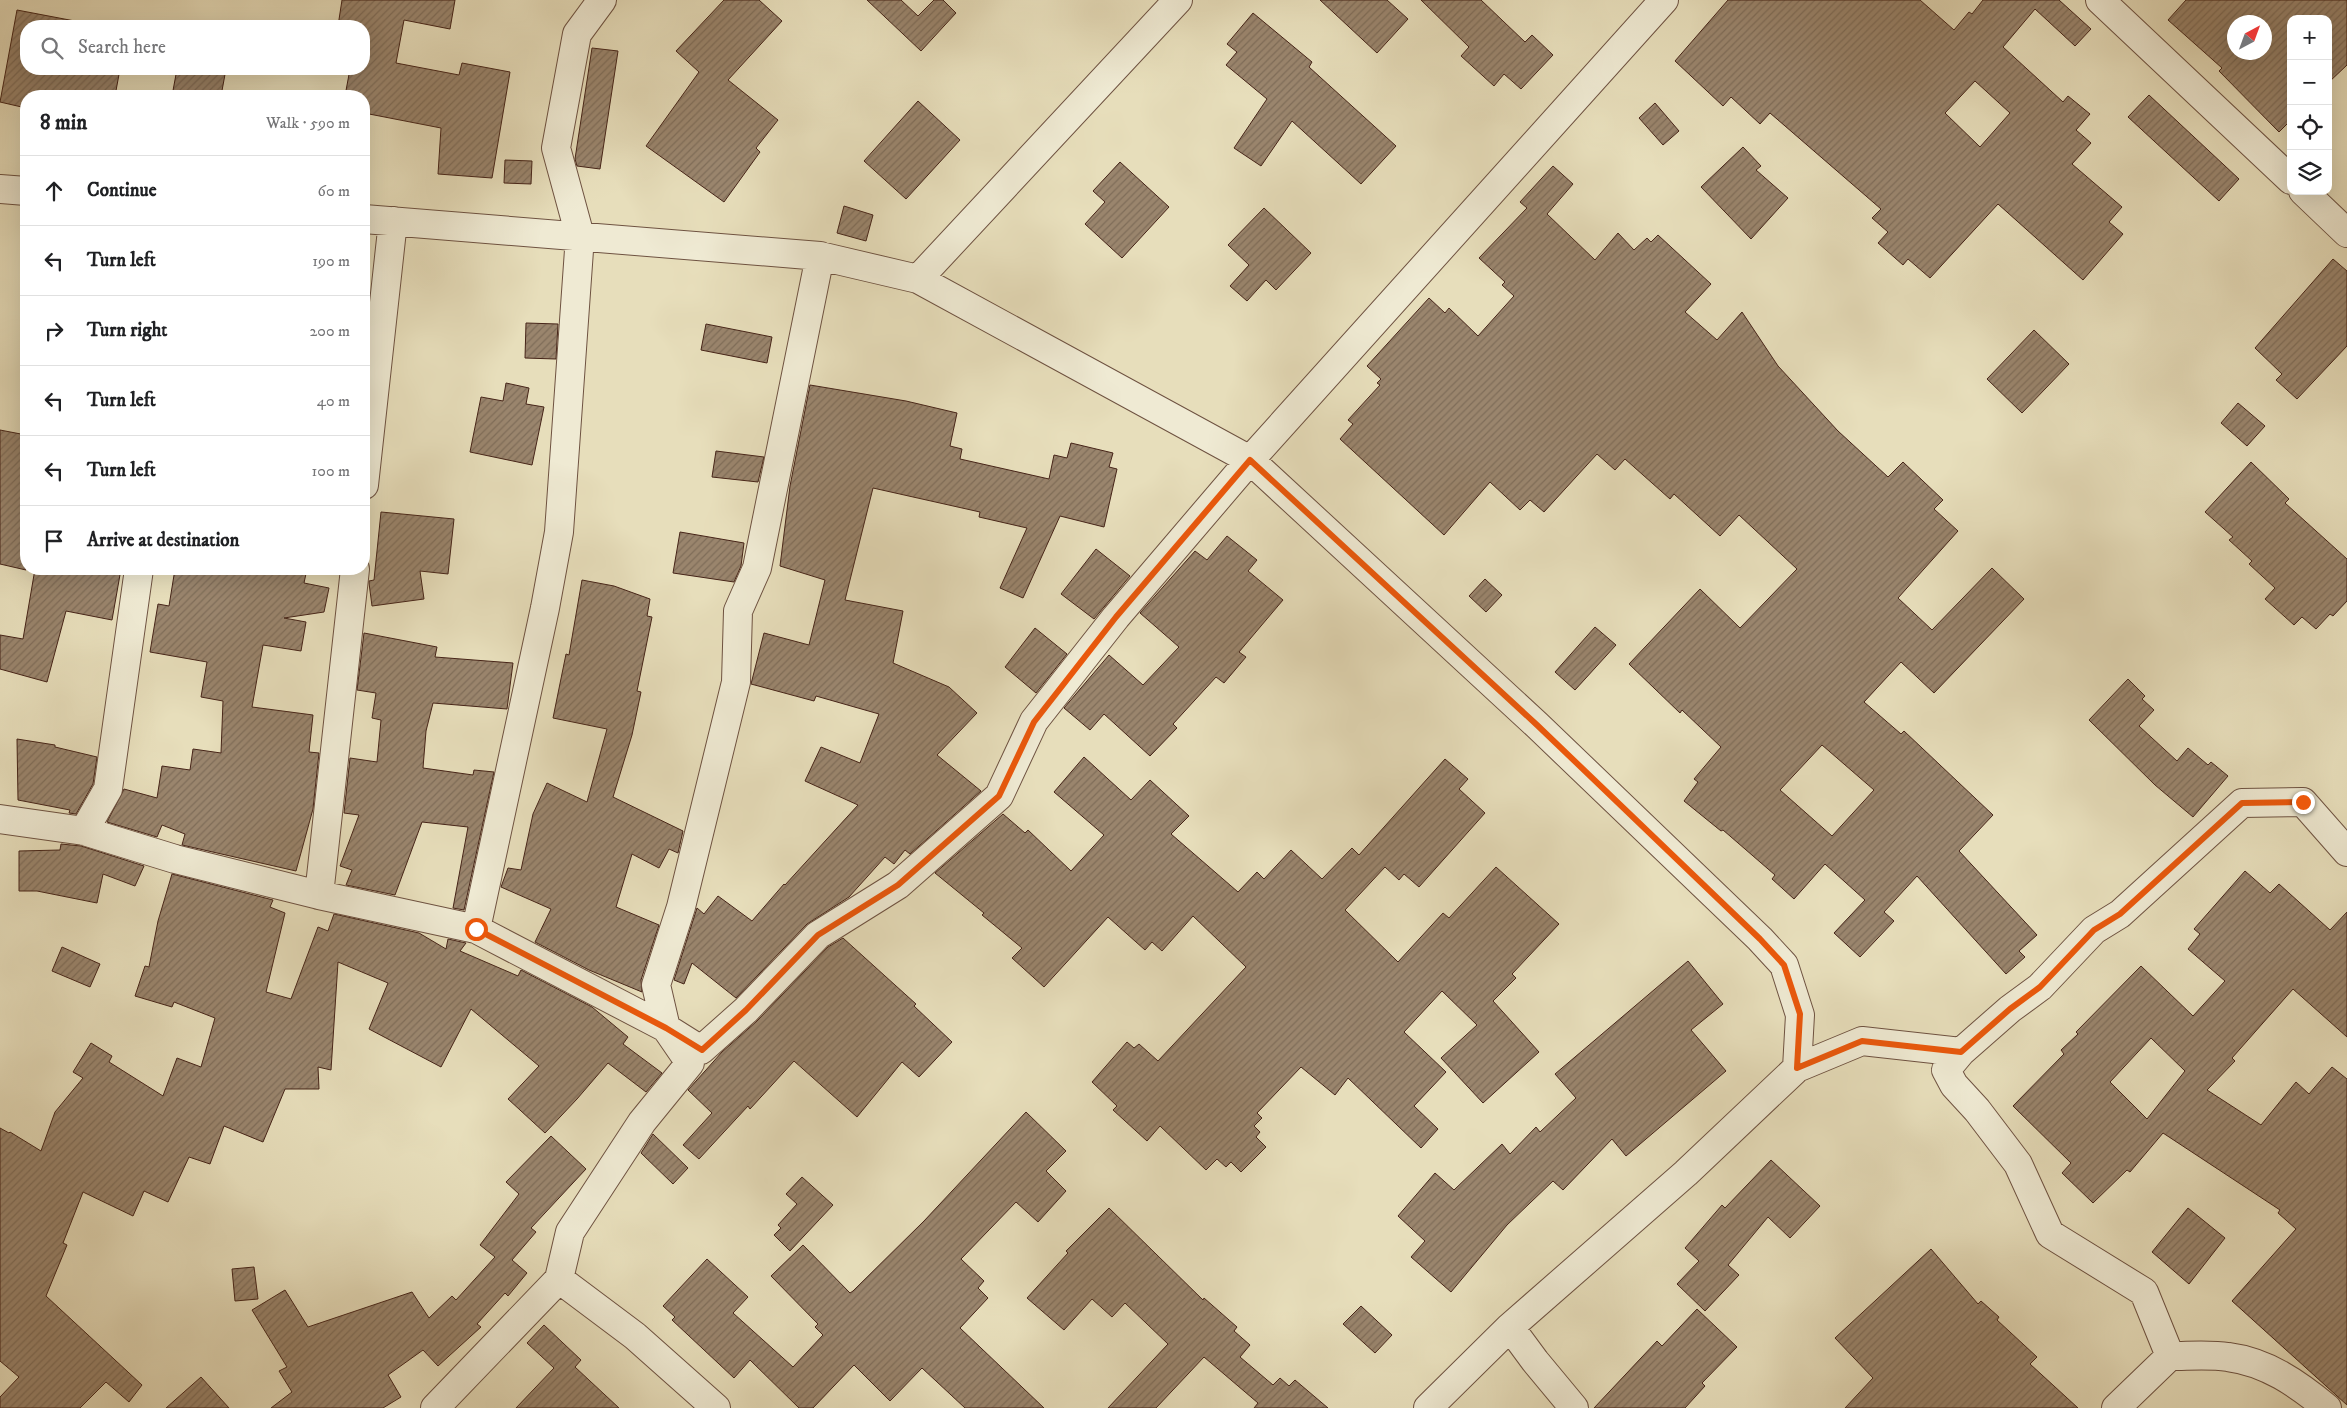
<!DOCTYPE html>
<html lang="en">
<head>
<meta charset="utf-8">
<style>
  body { margin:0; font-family:"IM FELL DW Pica",serif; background:#f2f2f2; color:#202124 }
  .controls { position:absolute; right:15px; top:15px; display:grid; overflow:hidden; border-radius:10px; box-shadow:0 5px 20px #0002 }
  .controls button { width:45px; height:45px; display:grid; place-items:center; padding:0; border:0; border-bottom:1px solid #e0e0e0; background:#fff; color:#202124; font:25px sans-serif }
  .compass { position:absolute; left:2227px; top:15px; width:45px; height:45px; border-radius:50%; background:#fff; box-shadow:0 5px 20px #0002; rotate:41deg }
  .stop { position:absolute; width:15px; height:15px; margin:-11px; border:4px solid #ea580c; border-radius:50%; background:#fff }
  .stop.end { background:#ea580c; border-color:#fff; box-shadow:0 1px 5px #0008 }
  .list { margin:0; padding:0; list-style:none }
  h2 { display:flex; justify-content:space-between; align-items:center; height:65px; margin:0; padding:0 20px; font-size:21px }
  h2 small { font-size:16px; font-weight:400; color:#757577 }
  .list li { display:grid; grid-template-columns:32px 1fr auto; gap:15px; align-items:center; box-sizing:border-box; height:70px; padding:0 20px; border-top:1px solid #e0e0e0 }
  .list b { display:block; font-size:19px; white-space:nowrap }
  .list em { font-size:16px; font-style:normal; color:#757577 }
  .icon { flex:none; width:28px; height:28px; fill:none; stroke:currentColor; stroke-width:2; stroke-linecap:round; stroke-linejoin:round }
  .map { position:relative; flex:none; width:2347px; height:1408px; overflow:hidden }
  .search { position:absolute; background:#fff; box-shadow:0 5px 20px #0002; left:20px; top:20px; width:350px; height:55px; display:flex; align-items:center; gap:12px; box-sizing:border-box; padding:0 18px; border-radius:20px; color:#757577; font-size:19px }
  .panel { position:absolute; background:#fff; box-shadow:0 5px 20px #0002; left:20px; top:90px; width:350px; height:485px; border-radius:20px }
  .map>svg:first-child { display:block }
</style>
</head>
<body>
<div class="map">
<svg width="2347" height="1408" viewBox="0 0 2347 1408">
  <defs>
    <pattern id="building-hatch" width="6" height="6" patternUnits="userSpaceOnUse" patternTransform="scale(1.25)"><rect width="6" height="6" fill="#9a856d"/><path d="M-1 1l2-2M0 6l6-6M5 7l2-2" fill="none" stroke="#7f6d59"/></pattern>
  </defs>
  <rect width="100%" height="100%" fill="#e7debb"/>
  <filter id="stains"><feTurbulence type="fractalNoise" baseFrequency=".004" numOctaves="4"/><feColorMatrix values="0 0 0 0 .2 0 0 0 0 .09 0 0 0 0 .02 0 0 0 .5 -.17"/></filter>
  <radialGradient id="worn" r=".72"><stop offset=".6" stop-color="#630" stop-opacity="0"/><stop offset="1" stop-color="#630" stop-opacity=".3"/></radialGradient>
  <path fill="url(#building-hatch)" stroke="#462418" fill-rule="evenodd" d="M 342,0 L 455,0 L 450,29 L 404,20 L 396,63 L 459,75 L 462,63 L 510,72 L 492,178 L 438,174 L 441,128 L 364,113 L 364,96 L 345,96 L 350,69 L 364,69 L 364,26 L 338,26 Z
    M 724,0 L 759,0 L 782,21 L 728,80 L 778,120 L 756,148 L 760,152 L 724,202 L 646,146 L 699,72 L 676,51 Z
    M 867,0 L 901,0 L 918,16 L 934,0 L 943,0 L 956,13 L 921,51 Z
    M 1320,0 L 1387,0 L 1408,19 L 1377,53 Z
    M 1421,0 L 1481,0 L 1525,42 L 1532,35 L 1553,55 L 1521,89 L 1504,74 L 1494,86 L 1461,56 L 1469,47 Z
    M 1728,0 L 1920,0 L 1954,30 L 1969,12 L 1972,14 L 1983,0 L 2059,0 L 2091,29 L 2075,46 L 2035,9 L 2003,47 L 2063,102 L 2068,96 L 2090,114 L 2076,130 L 2091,143 L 2072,164 L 2122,207 L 2109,222 L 2123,234 L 2083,280 L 1998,204 L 1930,278 L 1908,259 L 1903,265 L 1878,243 L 1888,232 L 1872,218 L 1881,209 L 1770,113 L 1760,124 L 1731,97 L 1723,106 L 1675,61 ZM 1975,81 L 2010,113 L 1980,147 L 1945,113 Z
    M 2186,0 L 2347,0 L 2347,65 L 2328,83 L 2328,19 L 2291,19 L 2291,120 L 2279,132 L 2219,71 L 2222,68 L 2168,20 ZM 2234,22 L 2264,22 L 2264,52 L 2234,52 Z
    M 17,10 L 101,26 L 26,26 L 26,69 L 120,69 L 115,96 L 26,96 L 26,108 L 0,102 Z
    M 1253,13 L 1312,62 L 1309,67 L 1396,146 L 1361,184 L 1292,121 L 1261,166 L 1234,148 L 1267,99 L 1226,65 L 1237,52 L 1227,44 Z
    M 592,48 L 618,51 L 600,169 L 577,166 L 575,159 Z
    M 177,69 L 226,69 L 221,96 L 172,96 Z
    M 2149,95 L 2239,179 L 2219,201 L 2128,117 Z
    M 918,101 L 960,140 L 906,199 L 864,161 Z
    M 1655,103 L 1679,131 L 1663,145 L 1639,118 Z
    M 1743,147 L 1761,166 L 1756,170 L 1788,198 L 1751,239 L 1701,187 Z
    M 505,160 L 532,161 L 531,184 L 504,183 Z
    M 1120,162 L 1169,207 L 1122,258 L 1085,224 L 1105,202 L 1093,191 Z
    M 1553,166 L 1573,184 L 1547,214 L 1595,260 L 1618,233 L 1634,250 L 1647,238 L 1651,242 L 1658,235 L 1711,284 L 1685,312 L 1717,340 L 1742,312 L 1778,366 L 1838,431 L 1888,477 L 1903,462 L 1943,500 L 1934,509 L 1958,531 L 1898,598 L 1932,630 L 1992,568 L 2024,599 L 1934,693 L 1901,662 L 1864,702 L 1901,734 L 1904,731 L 1993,815 L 1959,851 L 2037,935 L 2019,951 L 2025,957 L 2006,974 L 1917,876 L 1884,912 L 1894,921 L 1860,957 L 1834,933 L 1865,900 L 1825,864 L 1794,899 L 1772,879 L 1775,875 L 1723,830 L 1721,831 L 1684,801 L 1698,782 L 1694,779 L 1721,747 L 1682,710 L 1680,713 L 1629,664 L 1700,589 L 1740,628 L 1797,569 L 1739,515 L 1720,536 L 1674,494 L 1670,499 L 1625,459 L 1615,470 L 1597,454 L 1544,512 L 1530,500 L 1520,510 L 1490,482 L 1444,535 L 1340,439 L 1353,424 L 1348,420 L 1380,385 L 1377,383 L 1381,379 L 1367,366 L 1429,298 L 1445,313 L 1449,308 L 1478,336 L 1514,296 L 1502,285 L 1505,282 L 1479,258 L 1527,208 L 1520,202 ZM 1822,745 L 1874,790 L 1832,836 L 1780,790 Z
    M 844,206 L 873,215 L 866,241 L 837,233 Z
    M 1264,208 L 1311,253 L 1276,290 L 1266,280 L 1247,301 L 1230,286 L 1249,265 L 1228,245 Z
    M 2333,259 L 2347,271 L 2347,346 L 2297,399 L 2276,380 L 2282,374 L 2255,348 Z
    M 526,323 L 558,324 L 556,359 L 525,358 Z
    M 706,324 L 772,337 L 767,363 L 701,350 Z
    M 2034,330 L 2069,364 L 2022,413 L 1987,379 Z
    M 506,383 L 529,388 L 526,404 L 544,407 L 532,465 L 470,452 L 481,397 L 503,401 Z
    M 810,385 L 906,401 L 957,413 L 950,446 L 962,449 L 960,459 L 1049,479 L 1054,455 L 1067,458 L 1071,443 L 1113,453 L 1109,467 L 1117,469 L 1104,527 L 1060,516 L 1023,598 L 1000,588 L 1027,528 L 979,517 L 980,512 L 873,488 L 845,600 L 903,611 L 893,663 L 949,687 L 977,713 L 937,755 L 981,791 L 910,854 L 905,850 L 894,864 L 885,857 L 849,897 L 807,924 L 736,998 L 692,963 L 684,984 L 674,980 L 697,908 L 704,914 L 718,896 L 752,921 L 784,884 L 785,885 L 858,805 L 805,781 L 821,747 L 860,763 L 879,714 L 816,696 L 814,701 L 751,684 L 764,633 L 809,645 L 825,580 L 780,566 L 790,486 Z
    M 2238,403 L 2265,426 L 2247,446 L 2221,423 Z
    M 0,430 L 26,435 L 26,570 L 0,564 Z
    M 716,451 L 764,457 L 758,482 L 712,477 Z
    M 2251,462 L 2289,499 L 2285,503 L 2347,559 L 2347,601 L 2333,616 L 2330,614 L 2316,629 L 2302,617 L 2294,625 L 2265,599 L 2275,588 L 2249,564 L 2252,561 L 2229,540 L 2233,537 L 2205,512 Z
    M 381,512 L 454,519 L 448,574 L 420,571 L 424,599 L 372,606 L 369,583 L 369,581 L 374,580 Z
    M 680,532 L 744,543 L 741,566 L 734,582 L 673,573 Z
    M 1227,536 L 1257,560 L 1248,571 L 1283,600 L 1239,652 L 1246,657 L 1224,683 L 1216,677 L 1173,724 L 1177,728 L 1150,756 L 1104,714 L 1090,730 L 1064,708 L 1109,655 L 1143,685 L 1179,647 L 1140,613 L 1195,551 L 1207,560 Z
    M 1096,549 L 1130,576 L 1094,619 L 1061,594 Z
    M 35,569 L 121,569 L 112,620 L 66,611 L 47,682 L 0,669 L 0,635 L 23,639 Z
    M 175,569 L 307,569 L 304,583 L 329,588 L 324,612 L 284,618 L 306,622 L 301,651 L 263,645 L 252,707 L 313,715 L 309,752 L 319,753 L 313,809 L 296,871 L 182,845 L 185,834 L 162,825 L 157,837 L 107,822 L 124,789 L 157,798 L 162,766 L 190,770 L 193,749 L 221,753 L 223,701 L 201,697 L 207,662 L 150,652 L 158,604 L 169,606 Z
    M 1485,579 L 1502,595 L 1486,612 L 1469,596 Z
    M 582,580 L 614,586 L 650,599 L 647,616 L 652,617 L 637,691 L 641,692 L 632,735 L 613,797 L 683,831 L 678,853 L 669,849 L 659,868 L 632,854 L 616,907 L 659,925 L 641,980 L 642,992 L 589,970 L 535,942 L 551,909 L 501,887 L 508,868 L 521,870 L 533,814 L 547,783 L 587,802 L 607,729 L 553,718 L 566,654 L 569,655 Z
    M 1595,627 L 1616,645 L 1575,690 L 1555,672 Z
    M 1035,628 L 1067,654 L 1036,693 L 1005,667 Z
    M 364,633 L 437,647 L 435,657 L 513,663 L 507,709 L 433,703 L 426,731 L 423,768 L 473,775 L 474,770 L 494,772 L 464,910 L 453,908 L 468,827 L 422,822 L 395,895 L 346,885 L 352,870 L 340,866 L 359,815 L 344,813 L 350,758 L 377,762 L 381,720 L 372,718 L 376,693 L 357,690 Z
    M 2128,679 L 2145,696 L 2142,699 L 2154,710 L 2139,726 L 2177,761 L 2188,748 L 2208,765 L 2211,762 L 2228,776 L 2193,817 L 2155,785 L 2089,720 Z
    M 17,739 L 55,745 L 55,747 L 97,757 L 93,784 L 76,814 L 69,813 L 70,810 L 18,800 Z
    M 1084,757 L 1131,800 L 1150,780 L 1189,816 L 1171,834 L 1238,892 L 1257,872 L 1264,879 L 1291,850 L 1322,879 L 1352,848 L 1359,855 L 1445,759 L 1468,779 L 1459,789 L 1485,813 L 1419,887 L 1404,874 L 1399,880 L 1385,867 L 1345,910 L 1398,962 L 1443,913 L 1449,918 L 1496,867 L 1559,924 L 1512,974 L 1516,978 L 1493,1001 L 1539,1052 L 1483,1103 L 1441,1058 L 1477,1025 L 1442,991 L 1404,1032 L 1446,1072 L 1414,1106 L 1438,1129 L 1421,1148 L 1348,1078 L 1335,1095 L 1301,1067 L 1257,1113 L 1262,1118 L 1254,1126 L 1260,1132 L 1256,1137 L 1266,1147 L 1241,1172 L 1231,1162 L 1226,1167 L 1217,1159 L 1206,1170 L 1160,1126 L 1147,1141 L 1113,1110 L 1117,1106 L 1092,1082 L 1127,1042 L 1134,1048 L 1139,1044 L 1158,1061 L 1246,967 L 1193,916 L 1162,951 L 1152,942 L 1145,950 L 1108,917 L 1044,987 L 1012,958 L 1022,948 L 982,915 L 984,913 L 935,873 L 1003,814 L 1025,833 L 1028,830 L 1071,871 L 1104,835 L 1054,792 Z
    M 61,844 L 81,846 L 144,866 L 135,886 L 103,874 L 97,903 L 37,891 L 19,891 L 19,851 L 60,850 Z
    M 2245,871 L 2270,893 L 2279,884 L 2330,930 L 2347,912 L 2347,1037 L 2293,989 L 2232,1058 L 2235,1061 L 2207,1090 L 2261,1125 L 2296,1082 L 2309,1094 L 2332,1067 L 2347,1079 L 2347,1405 L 2232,1301 L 2296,1229 L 2278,1213 L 2280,1210 L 2163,1133 L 2130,1172 L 2127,1170 L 2093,1203 L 2062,1173 L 2071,1163 L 2013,1106 L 2064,1054 L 2061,1050 L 2078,1034 L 2076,1032 L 2141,966 L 2193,1016 L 2225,981 L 2188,949 L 2200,934 L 2194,929 ZM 2151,1038 L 2185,1071 L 2147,1119 L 2110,1082 Z
    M 172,874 L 273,900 L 270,907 L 285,913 L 266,992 L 291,999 L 318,927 L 328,931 L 334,914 L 419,933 L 446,949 L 448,939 L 466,943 L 460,951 L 518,976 L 521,970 L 592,1007 L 628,1037 L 623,1044 L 662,1073 L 646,1092 L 608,1063 L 577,1099 L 545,1133 L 508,1099 L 539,1066 L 471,1009 L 441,1067 L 369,1029 L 388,983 L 338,962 L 331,1070 L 318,1067 L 319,1089 L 285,1089 L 263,1142 L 224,1126 L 210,1164 L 189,1157 L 168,1202 L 144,1191 L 133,1216 L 83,1192 L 63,1243 L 67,1245 L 46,1296 L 142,1385 L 129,1402 L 106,1382 L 80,1408 L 0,1408 L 0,1397 L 19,1377 L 0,1361 L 0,1128 L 9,1133 L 10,1132 L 41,1151 L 55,1112 L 83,1078 L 73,1072 L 91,1043 L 112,1056 L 109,1062 L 163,1096 L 177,1058 L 201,1067 L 215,1018 L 174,1002 L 172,1007 L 135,996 L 145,966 L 149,967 L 158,921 Z
    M 843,938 L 916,1004 L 914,1006 L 952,1042 L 919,1077 L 902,1062 L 857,1117 L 794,1061 L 750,1109 L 748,1106 L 699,1159 L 683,1145 L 712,1113 L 688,1090 L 722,1052 L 757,1021 L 828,947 Z
    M 62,947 L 100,964 L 90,987 L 52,971 Z
    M 1688,961 L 1723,1004 L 1691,1030 L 1726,1071 L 1626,1156 L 1612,1139 L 1563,1190 L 1553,1181 L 1507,1225 L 1451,1292 L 1411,1257 L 1425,1241 L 1398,1216 L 1435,1173 L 1454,1190 L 1502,1144 L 1510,1154 L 1536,1127 L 1540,1132 L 1576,1098 L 1555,1074 Z
    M 1026,1112 L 1066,1151 L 1046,1171 L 1066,1191 L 1038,1222 L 1016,1202 L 961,1259 L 984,1281 L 978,1288 L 988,1298 L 960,1328 L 1044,1408 L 965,1408 L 922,1368 L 890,1401 L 854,1365 L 813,1408 L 799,1408 L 750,1360 L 734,1378 L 672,1320 L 675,1317 L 663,1306 L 707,1259 L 748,1297 L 733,1313 L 793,1367 L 823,1335 L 815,1327 L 818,1324 L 771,1276 L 803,1245 L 850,1293 L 853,1291 L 924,1221 Z
    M 653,1134 L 688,1168 L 673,1184 L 641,1153 Z
    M 551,1136 L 586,1169 L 531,1228 L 536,1232 L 512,1260 L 527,1273 L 508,1296 L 505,1293 L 477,1324 L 481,1327 L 438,1366 L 423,1350 L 388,1375 L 401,1397 L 383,1408 L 271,1408 L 292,1392 L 279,1371 L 287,1367 L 252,1310 L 285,1290 L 308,1327 L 412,1292 L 429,1318 L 452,1296 L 456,1300 L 495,1257 L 480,1245 L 519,1194 L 506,1182 Z
    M 1771,1160 L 1820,1206 L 1790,1238 L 1768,1217 L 1728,1265 L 1739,1275 L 1705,1311 L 1677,1284 L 1699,1261 L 1685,1248 L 1722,1205 L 1725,1208 Z
    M 802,1177 L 833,1205 L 790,1251 L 774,1235 L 781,1228 L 778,1225 L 797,1204 L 786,1194 Z
    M 1109,1208 L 1203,1300 L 1204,1298 L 1237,1327 L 1234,1331 L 1250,1345 L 1240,1357 L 1273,1385 L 1280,1378 L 1289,1386 L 1295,1380 L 1328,1408 L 1254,1408 L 1258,1403 L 1204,1357 L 1156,1408 L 1108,1408 L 1168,1344 L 1125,1303 L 1112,1317 L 1092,1299 L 1064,1330 L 1027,1298 L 1068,1253 L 1066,1251 Z
    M 2188,1208 L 2225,1238 L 2189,1284 L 2152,1252 Z
    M 1931,1249 L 1978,1304 L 1981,1301 L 1999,1317 L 1997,1320 L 2037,1357 L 2030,1364 L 2078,1408 L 1845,1408 L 1873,1378 L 1835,1338 Z
    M 254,1267 L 258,1299 L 235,1301 L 232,1269 Z
    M 1361,1306 L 1392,1335 L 1375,1353 L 1343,1324 Z
    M 1697,1309 L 1737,1347 L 1702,1383 L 1705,1386 L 1685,1408 L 1594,1408 L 1657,1341 L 1662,1346 Z
    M 544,1325 L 581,1360 L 575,1367 L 619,1408 L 516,1408 L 554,1368 L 527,1343 Z
    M 201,1377 L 229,1408 L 166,1408 Z"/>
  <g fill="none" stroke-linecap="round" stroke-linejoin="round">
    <defs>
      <path id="minor" d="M 2100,0 L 2291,180
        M 0,189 L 26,191
        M 2303,191 L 2347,233
        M 364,219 L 820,256 L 918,279 L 1250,460 L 1537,725 L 1760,939 L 1784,965 L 1800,1015 L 1797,1068
        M 918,279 L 1178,0
        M 364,485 L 393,221
        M 0,819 L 84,831 L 175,859 L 319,895 L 476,929 L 666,1028 L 701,1050 L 746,1010 L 818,935 L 898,885 L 999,796 L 1034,721 L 1116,617 L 1250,460 L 1664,0
        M 84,831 L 108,789 L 139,569
        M 319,895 L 355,569
        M 476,929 L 545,608 L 559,532 L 580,236 L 556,148 L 577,34 L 602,0
        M 1961,1052 L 1946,1070 L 1954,1085 L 1977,1110 L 2018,1164 L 2050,1234 L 2144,1292 L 2170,1356 C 2189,1356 2210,1354 2228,1357 C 2267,1362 2298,1384 2327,1408
        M 559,1279 L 635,1336 L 716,1408
        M 1510,1327 L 1535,1361 L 1574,1408
        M 435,1408 L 559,1279 L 570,1232 L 642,1122 L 690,1063 L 666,1028 L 656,985 L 681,907 L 736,682 L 738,611 L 757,568 L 820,256
        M 1428,1408 L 1510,1327 L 1686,1173 L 1797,1068 L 1862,1041 L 1961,1052 L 2010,1009 L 2040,987 L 2094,930 L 2120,914 L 2242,803 L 2303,802 L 2347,852
        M 2116,1408 L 2170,1356"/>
    </defs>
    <use href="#minor" stroke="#6e5241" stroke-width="30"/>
    <use href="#minor" stroke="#efead3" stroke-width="28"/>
  </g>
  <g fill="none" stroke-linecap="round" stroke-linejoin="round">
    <path stroke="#ea580c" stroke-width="6" d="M 476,929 L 666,1028 L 702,1050 L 746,1010 L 818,935 L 898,885 L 999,796 L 1034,722 L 1116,617 L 1250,460 L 1537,725 L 1760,939 L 1784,965 L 1800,1014 L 1797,1068 L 1862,1041 L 1961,1052 L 2010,1009 L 2040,987 L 2094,930 L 2120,914 L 2242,803 L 2303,802"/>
  </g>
  <rect width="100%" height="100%" filter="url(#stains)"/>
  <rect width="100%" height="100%" fill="url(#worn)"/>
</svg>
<div class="controls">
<button>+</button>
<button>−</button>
<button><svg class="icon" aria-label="locate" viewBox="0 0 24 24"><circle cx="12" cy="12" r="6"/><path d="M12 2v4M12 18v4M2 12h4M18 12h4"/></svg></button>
<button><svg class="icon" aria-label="layers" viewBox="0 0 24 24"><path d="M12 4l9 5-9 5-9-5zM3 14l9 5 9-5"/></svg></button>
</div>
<svg class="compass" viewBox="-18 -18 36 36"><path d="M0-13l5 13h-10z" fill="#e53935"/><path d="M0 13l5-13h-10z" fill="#757577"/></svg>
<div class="stop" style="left:476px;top:929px"></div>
<div class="stop end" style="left:2303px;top:802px"></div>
<div class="search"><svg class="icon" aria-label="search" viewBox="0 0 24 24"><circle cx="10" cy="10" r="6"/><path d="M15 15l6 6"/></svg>Search here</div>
<section class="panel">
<h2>8 min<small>Walk · 590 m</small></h2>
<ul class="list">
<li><svg class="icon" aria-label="ahead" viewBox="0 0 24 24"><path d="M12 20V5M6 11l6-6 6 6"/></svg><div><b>Continue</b></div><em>60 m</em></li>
<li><svg class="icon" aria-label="left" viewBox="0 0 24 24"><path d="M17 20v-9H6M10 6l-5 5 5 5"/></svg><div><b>Turn left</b></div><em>190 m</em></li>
<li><svg class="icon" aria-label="right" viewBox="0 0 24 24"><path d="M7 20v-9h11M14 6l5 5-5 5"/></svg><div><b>Turn right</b></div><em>200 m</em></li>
<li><svg class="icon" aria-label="left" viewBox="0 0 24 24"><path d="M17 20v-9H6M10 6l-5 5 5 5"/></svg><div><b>Turn left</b></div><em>40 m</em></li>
<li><svg class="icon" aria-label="left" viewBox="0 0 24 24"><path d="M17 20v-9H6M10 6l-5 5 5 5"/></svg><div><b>Turn left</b></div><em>100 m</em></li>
<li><svg class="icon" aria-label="arrive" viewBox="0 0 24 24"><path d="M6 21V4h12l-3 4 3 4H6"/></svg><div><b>Arrive at destination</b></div></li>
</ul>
</section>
</div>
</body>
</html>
